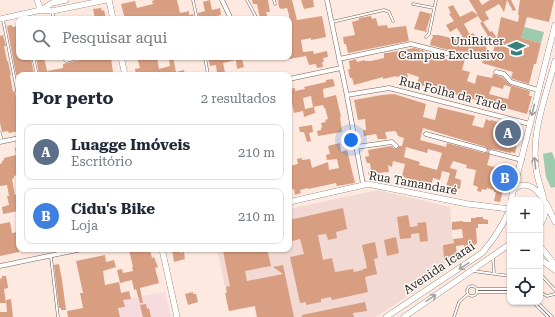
<!DOCTYPE html>
<html lang="pt">
<head>
<meta charset="utf-8">
<style>
  body { margin:0; font-family:"Roboto Serif",serif; background:#f6f6f7; color:#1f2937 }
  .controls { position:absolute; right:12px; bottom:12px; display:grid; overflow:hidden; border-radius:8px; box-shadow:0 1px 3px #0004 }
  .controls button { width:36px; height:36px; display:grid; place-items:center; padding:0; border:0; border-bottom:1px solid #e0e1e3; background:#fff; color:#1f2937; font:20px sans-serif }
  .you { position:absolute; left:351px; top:140px; width:14px; height:14px; margin:-10px; border:3px solid #fff; border-radius:50%; background:#1a73e8; box-shadow:0 0 0 6px #1a73e833 }
  .badge { display:grid; place-items:center; width:26px; height:26px; border-radius:50%; background:#37807f; color:#fff; font-size:13px; font-weight:700 }
  .pin { position:absolute; translate:-50% -50%; border:2px solid #fff; box-shadow:0 1px 4px #0006 }
  .list { margin:0; padding:0; list-style:none }
  h2 { display:flex; justify-content:space-between; align-items:center; height:52px; margin:0; padding:0 16px; font-size:17px }
  h2 small { font-size:13px; font-weight:400; color:#747a83 }
  .list li { display:grid; grid-template-columns:26px 1fr auto; gap:12px; align-items:center; box-sizing:border-box; height:56px; margin:0 8px 8px; padding:0 8px; border:1px solid #e0e1e3; border-radius:8px }
  .list b { display:block; font-size:15px; white-space:nowrap }
  .list p { margin:0; font-size:13px; white-space:nowrap; color:#747a83 }
  .list em { font-size:13px; font-style:normal; color:#747a83 }
  .icon { flex:none; width:22px; height:22px; fill:none; stroke:currentColor; stroke-width:2; stroke-linecap:round; stroke-linejoin:round }
  .map { position:relative; flex:none; width:555px; height:317px; overflow:hidden }
  .search { position:absolute; background:#fff; box-shadow:0 1px 3px #0004; left:16px; top:16px; width:276px; height:44px; display:flex; align-items:center; gap:10px; box-sizing:border-box; padding:0 14px; border-radius:8px; color:#747a83; font-size:15px }
  .panel { position:absolute; background:#fff; box-shadow:0 1px 3px #0004; left:16px; top:72px; width:276px; height:180px; border-radius:8px }
  .map>svg:first-child { display:block }
</style>
</head>
<body>
<div class="map">
<svg width="555" height="317" viewBox="0 0 555 317">
  <rect width="100%" height="100%" fill="#fde9df"/>
  <path fill="#f3d9d3" d="M 378,190 L 450,207 L 453,243 L 443,244 L 445,271 L 376,317 L 256,317 L 254,306 L 230,311 L 217,249 L 289,249 L 289,209 Z"/>
  <path fill="#f7dcdf" d="M 165,292 L 171,317 L 120,317 L 117,301 Z"/>
  <path fill="#9ecbac" d="M 524,27 L 544,32 L 541,43 L 521,38 Z
    M 552,152 L 555,160 L 555,187 L 551,188 L 546,177 L 543,154 Z"/>
  <path fill="#d89e81" fill-rule="evenodd" d="M 155,0 L 177,0 L 180,13 L 189,11 L 189,15 L 193,14 L 194,19 L 125,19 L 121,4 L 135,1 L 137,8 L 153,4 L 152,1 Z
    M 210,0 L 212,10 L 220,8 L 221,15 L 213,17 L 214,19 L 199,19 L 198,13 L 205,11 L 203,2 Z
    M 252,0 L 268,0 L 270,12 L 266,12 L 268,19 L 260,19 L 257,4 L 253,4 Z
    M 278,0 L 292,0 L 297,20 L 322,16 L 326,37 L 311,40 L 311,38 L 301,40 L 303,52 L 313,51 L 314,54 L 327,51 L 328,57 L 323,58 L 324,62 L 322,62 L 323,67 L 317,68 L 316,64 L 309,65 L 306,56 L 289,59 L 289,42 L 291,42 L 289,34 L 289,15 L 287,8 L 281,9 L 279,7 Z
    M 301,0 L 313,0 L 314,7 L 304,9 Z
    M 469,0 L 479,0 L 482,5 L 490,0 L 511,0 L 516,10 L 513,11 L 507,0 L 504,12 L 499,4 L 485,12 L 489,19 L 483,22 L 490,32 L 492,31 L 497,38 L 501,17 L 518,22 L 519,16 L 518,14 L 520,0 L 554,0 L 549,22 L 527,17 L 521,38 L 541,43 L 536,64 L 534,64 L 529,84 L 513,79 L 511,77 L 513,72 L 482,63 L 483,60 L 465,56 L 463,54 L 430,45 L 431,40 L 433,37 L 432,35 L 438,35 L 465,41 L 457,28 L 450,32 L 446,25 L 454,21 L 449,14 L 451,13 L 448,7 L 453,5 L 460,17 L 472,11 L 478,15 ZM 478,16 L 482,22 L 480,23 L 488,36 L 481,39 L 480,38 L 478,39 L 473,33 L 470,35 L 464,24 ZM 496,39 L 492,58 L 485,45 Z
    M 101,8 L 102,11 L 104,10 L 106,19 L 95,19 L 93,9 Z
    M 420,11 L 431,14 L 426,31 L 427,30 L 427,32 L 414,29 Z
    M 371,16 L 372,19 L 376,18 L 378,26 L 387,25 L 388,28 L 406,26 L 409,41 L 348,53 L 346,44 L 344,44 L 343,37 L 355,35 L 352,22 L 359,20 L 359,18 Z
    M 12,25 L 12,27 L 19,26 L 19,57 L 31,57 L 34,75 L 16,75 L 7,26 Z
    M 3,35 L 6,46 L 4,46 L 7,61 L 8,61 L 11,75 L 10,75 L 13,92 L 15,91 L 19,116 L 19,131 L 9,133 L 8,131 L 2,132 L 0,123 L 0,36 Z
    M 414,48 L 442,56 L 441,58 L 453,61 L 454,58 L 462,60 L 465,59 L 462,70 L 470,72 L 467,81 L 475,84 L 477,75 L 492,78 L 493,74 L 502,77 L 510,85 L 530,91 L 529,96 L 532,96 L 527,114 L 417,84 L 419,77 L 407,73 L 408,77 L 404,78 L 403,76 L 396,77 L 396,76 L 383,79 L 383,77 L 354,85 L 352,78 L 350,78 L 348,70 L 350,69 L 349,61 L 356,59 L 357,62 L 365,60 L 365,61 L 371,61 L 384,58 L 384,53 L 387,53 ZM 504,85 L 511,87 L 508,99 L 489,94 L 492,86 L 503,89 Z
    M 36,57 L 44,57 L 47,71 L 63,68 L 63,64 L 84,59 L 85,57 L 102,57 L 102,60 L 111,58 L 113,72 L 97,75 L 39,75 Z
    M 137,57 L 147,57 L 148,59 L 157,57 L 159,69 L 170,66 L 169,58 L 173,57 L 176,72 L 184,70 L 185,75 L 136,75 L 135,69 L 140,68 Z
    M 208,57 L 243,57 L 242,59 L 244,67 L 237,69 L 236,60 L 223,63 L 225,72 L 217,73 L 216,65 L 210,66 Z
    M 333,79 L 335,86 L 323,89 L 324,98 L 336,95 L 341,117 L 340,117 L 342,132 L 318,136 L 317,131 L 321,130 L 321,128 L 322,127 L 321,123 L 326,122 L 325,120 L 328,119 L 325,108 L 324,108 L 323,105 L 313,107 L 311,96 L 303,98 L 305,109 L 314,107 L 315,113 L 304,117 L 303,111 L 294,113 L 289,89 L 295,88 L 295,91 L 305,89 L 304,87 L 326,82 L 326,80 Z
    M 394,94 L 426,104 L 423,117 L 435,120 L 438,107 L 475,116 L 472,125 L 483,128 L 486,119 L 490,121 L 491,120 L 520,128 L 518,137 L 504,133 L 502,140 L 517,144 L 515,153 L 511,152 L 511,153 L 492,149 L 488,150 L 486,147 L 423,128 L 420,140 L 446,147 L 447,143 L 484,153 L 488,152 L 490,155 L 487,165 L 508,171 L 500,202 L 494,201 L 496,192 L 494,192 L 494,190 L 487,188 L 486,190 L 482,189 L 481,192 L 477,191 L 478,187 L 473,185 L 476,170 L 466,168 L 467,165 L 453,161 L 450,168 L 457,170 L 455,178 L 461,180 L 460,189 L 446,187 L 450,173 L 442,171 L 440,180 L 433,178 L 431,185 L 414,180 L 413,182 L 405,180 L 406,178 L 402,176 L 405,164 L 393,161 L 392,167 L 388,165 L 389,172 L 377,173 L 377,178 L 370,179 L 368,172 L 371,171 L 370,163 L 367,163 L 365,157 L 369,156 L 368,150 L 391,146 L 395,149 L 397,149 L 399,146 L 402,146 L 404,138 L 398,136 L 397,133 L 395,131 L 385,132 L 387,139 L 378,139 L 376,134 L 364,136 L 363,130 L 366,130 L 365,119 L 358,120 L 354,100 L 382,95 ZM 406,147 L 427,153 L 428,149 L 442,153 L 437,170 L 419,165 L 420,162 L 404,157 Z
    M 312,125 L 313,132 L 309,133 L 311,141 L 307,142 L 304,132 L 300,132 L 299,127 Z
    M 340,143 L 341,152 L 347,150 L 355,183 L 337,186 L 336,183 L 308,189 L 308,188 L 300,190 L 301,193 L 295,195 L 294,189 L 289,190 L 289,166 L 298,164 L 297,159 L 302,158 L 302,160 L 310,159 L 312,168 L 328,162 L 329,170 L 339,168 L 337,159 L 327,160 L 326,155 L 330,154 L 328,146 Z
    M 19,147 L 19,165 L 16,165 L 18,175 L 14,176 L 14,178 L 12,179 L 15,195 L 19,194 L 19,199 L 17,199 L 18,205 L 17,205 L 18,211 L 3,214 L 2,207 L 9,205 L 7,196 L 9,196 L 7,185 L 0,186 L 0,164 L 2,163 L 2,161 L 4,160 L 4,158 L 16,155 L 15,148 Z
    M 343,208 L 347,229 L 336,232 L 337,238 L 328,240 L 326,234 L 318,235 L 323,260 L 332,258 L 335,272 L 353,269 L 354,272 L 363,270 L 363,269 L 367,268 L 362,245 L 375,242 L 378,258 L 374,259 L 377,274 L 365,277 L 368,292 L 332,300 L 331,297 L 321,299 L 321,302 L 306,305 L 306,302 L 300,303 L 290,257 L 304,254 L 300,239 L 289,242 L 289,220 Z
    M 408,215 L 410,227 L 418,226 L 417,223 L 426,222 L 428,241 L 420,242 L 419,233 L 411,234 L 411,238 L 400,239 L 397,217 Z
    M 476,217 L 483,217 L 483,219 L 488,220 L 488,224 L 478,224 L 478,228 L 476,228 L 477,243 L 465,253 L 464,245 L 456,246 L 457,259 L 444,261 L 443,245 L 454,243 L 453,239 L 463,238 L 462,229 L 452,230 L 452,222 L 463,221 L 463,222 L 471,222 L 471,218 L 476,218 Z
    M 10,222 L 12,233 L 19,232 L 19,252 L 0,256 L 0,224 Z
    M 396,237 L 399,253 L 387,256 L 384,240 Z
    M 133,249 L 141,249 L 141,251 L 150,250 L 152,258 L 154,257 L 158,267 L 155,268 L 159,283 L 140,288 L 143,303 L 140,303 L 136,289 L 134,290 L 132,280 L 120,283 L 117,270 L 122,269 L 123,273 L 133,271 L 132,267 L 133,267 L 129,250 Z
    M 172,249 L 179,249 L 180,253 L 184,252 L 185,259 L 174,262 Z
    M 231,249 L 240,249 L 241,252 L 257,249 L 267,249 L 271,266 L 245,271 L 247,281 L 283,274 L 273,267 L 283,265 L 294,317 L 257,317 L 255,306 L 229,311 L 225,293 L 227,293 L 226,287 L 230,286 L 223,251 Z
    M 105,255 L 106,262 L 114,260 L 116,267 L 103,271 L 105,285 L 119,282 L 121,293 L 129,291 L 131,299 L 123,300 L 125,307 L 118,308 L 120,317 L 68,317 L 67,311 L 83,308 L 80,293 L 83,293 L 76,261 Z
    M 59,264 L 62,280 L 66,310 L 61,310 L 61,308 L 59,308 L 54,265 Z
    M 2,276 L 6,276 L 8,287 L 8,288 L 4,289 L 6,303 L 0,303 L 0,279 L 2,278 Z
    M 193,292 L 193,294 L 196,294 L 198,302 L 188,305 L 185,294 Z
    M 11,299 L 13,317 L 0,317 L 0,312 L 7,312 L 6,300 Z
    M 365,302 L 367,311 L 353,313 L 354,317 L 302,317 L 302,315 Z
    M 146,304 L 147,309 L 149,308 L 151,317 L 143,317 L 140,305 Z"/>
  <g fill="none" stroke-linecap="round" stroke-linejoin="round">
    <defs>
      <path id="lane" d="M 193,0 L 197,19
        M 247,0 L 257,19
        M 274,0 L 275,4
        M 413,4 L 434,8
        M 52,12 L 54,19
        M 3,20 L 19,101
        M 332,22 L 384,10 L 389,12 L 393,21
        M 426,37 L 429,34 L 436,0
        M 33,57 L 37,75
        M 62,57 L 66,61 L 83,57
        M 205,57 L 208,75
        M 0,133 L 2,142
        M 51,257 L 58,317
        M 493,258 L 494,273
        M 473,271 L 510,276
        M 540,280 L 543,277 L 555,290
        M467 291a5 5 0 1 1 10 0a5 5 0 1 1-10 0Z
        M 477,289 L 510,289
        M 478,292 L 510,292
        M 540,292 L 547,296 L 555,294
        M 533,302 L 548,317
        M 537,302 L 552,317
        M 454,317 L 459,302 L 468,294"/>
      <path id="street" d="M 222,0 L 231,19
        M 327,0 L 346,91 L 363,184
        M 339,59 L 411,44 L 462,57
        M 496,72 L 504,74 L 511,82 L 538,90
        M 289,79 L 341,68
        M 347,95 L 389,88 L 530,124
        M 426,134 L 485,150
        M 0,142 L 19,138
        M 356,147 L 392,142 L 396,146
        M 491,152 L 522,160
        M 0,266 L 82,249"/>
      <path id="secondary" d="M 37,0 L 41,10
        M 109,0 L 113,19
        M 41,10 L 52,3 L 66,0
        M 0,19 L 41,10 L 52,11 L 106,0
        M 121,57 L 125,75
        M 514,189 C 524,181 534,186 541,196
        M 511,200 L 555,25
        M 289,202 L 368,184 L 468,204 L 510,209
        M 546,203 L 555,222
        M 540,224 C 553,210 537,184 536,168 C 531,132 546,96 555,61
        M 540,246 L 555,265
        M 162,249 L 177,317
        M 540,259 L 555,270
        M 386,317 L 482,253 C 494,239 503,225 510,209
        M 404,317 L 510,244"/>
    </defs>
    <use href="#lane" stroke="#726259" stroke-width="3"/>
    <use href="#street" stroke="#726259" stroke-width="5"/>
    <use href="#secondary" stroke="#726259" stroke-width="6"/>
    <use href="#lane" stroke="#fff" stroke-width="2"/>
    <use href="#street" stroke="#fff" stroke-width="4"/>
    <use href="#secondary" stroke="#fff" stroke-width="5.5"/>
  </g>
  <defs><path id="oneway-shaft" d="M-6 0H5M1.5-3L5.5 0L1.5 3" fill="none" stroke-width="1.6" stroke-linecap="round" stroke-linejoin="round"/></defs>
  <g stroke="#a19e9c">
    <use href="#oneway-shaft" transform="translate(533 110) rotate(104)"/>
    <use href="#oneway-shaft" transform="translate(535 163) rotate(-96)"/>
    <use href="#oneway-shaft" transform="translate(464 266) rotate(146)"/>
    <use href="#oneway-shaft" transform="translate(431 298) rotate(-34)"/>
  </g>
  <defs>
    <symbol id="university-bare" viewBox="-9 -9 18 18"><path d="M0-5L7-2L0 1L-7-2ZM-4 1L0 2.5L4 1V4Q0 6-4 4Z" fill="#37807f" stroke="#fefaf8" stroke-width="2.5" paint-order="stroke"/></symbol>
  </defs>
  <g fill-rule="evenodd">
    <use href="#university-bare" x="504" y="36" width="25" height="25"/>
  </g>
  <g text-anchor="middle" dominant-baseline="central" stroke-width="3" stroke-linejoin="round" paint-order="stroke">
    <g font-size="12" fill="#2f2824" stroke="#fefaf8" text-anchor="end">
      <text x="504" y="41">UniRitter<tspan x="504" dy="14">Campus Exclusivo</tspan></text>
    </g>
    <g font-size="12" fill="#2f2824" stroke="#fefaf8">
      <text transform="translate(453 94) rotate(14)">Rua Folha da Tarde</text>
      <text transform="translate(413 183) rotate(10)">Rua Tamandaré</text>
      <text transform="translate(439 268) rotate(-34)">Avenida Icaraí</text>
    </g>
  </g>
</svg>
<div class="controls">
<button>+</button>
<button>−</button>
<button><svg class="icon" aria-label="locate" viewBox="0 0 24 24"><circle cx="12" cy="12" r="6"/><path d="M12 2v4M12 18v4M2 12h4M18 12h4"/></svg></button>
</div>
<div class="you"></div>
<div class="pin badge" style="left:508px;top:133px;background:#5c6f8a">A</div>
<div class="pin badge" style="left:505px;top:178px;background:#3f7fe0">B</div>
<div class="search"><svg class="icon" aria-label="search" viewBox="0 0 24 24"><circle cx="10" cy="10" r="6"/><path d="M15 15l6 6"/></svg>Pesquisar aqui</div>
<section class="panel">
<h2>Por perto<small>2 resultados</small></h2>
<ul class="list">
<li><span class="badge" style="background:#5c6f8a">A</span><div><b>Luagge Imóveis</b><p>Escritório</p></div><em>210 m</em></li>
<li><span class="badge" style="background:#3f7fe0">B</span><div><b>Cidu's Bike</b><p>Loja</p></div><em>210 m</em></li>
</ul>
</section>
</div>
</body>
</html>
